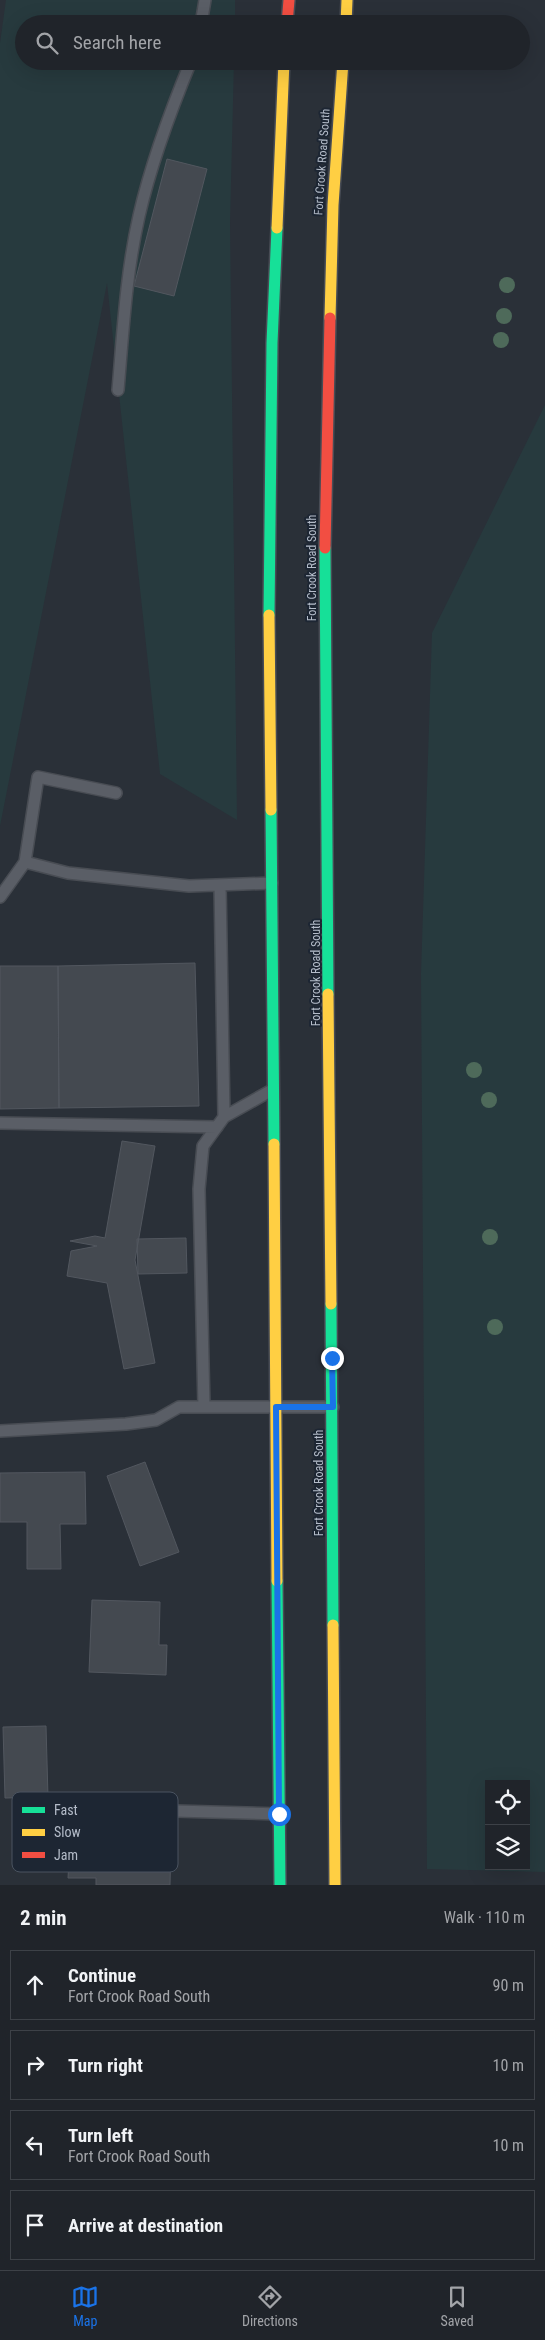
<!DOCTYPE html>
<html lang="en">
<head>
<meta charset="utf-8">
<style>
  body { margin:0; font-family:"Roboto Condensed",sans-serif; background:#2d3036; color:#f1f3f6 }
  .controls { position:absolute; right:15px; bottom:15px; display:grid; overflow:hidden; border-radius:0px; box-shadow:0 5px 20px #0002 }
  .controls button { width:45px; height:45px; display:grid; place-items:center; padding:0; border:0; border-bottom:1px solid #3d4147; background:#20242a; color:#f1f3f6; font:25px sans-serif }
  .stop { position:absolute; width:15px; height:15px; margin:-11px; border:4px solid #1a73e8; border-radius:50%; background:#fff }
  .stop.end { background:#1a73e8; border-color:#fff; box-shadow:0 1px 5px #0008 }
  .list { margin:0; padding:0; list-style:none }
  h2 { display:flex; justify-content:space-between; align-items:center; height:65px; margin:0; padding:0 20px; font-size:21px }
  h2 small { font-size:16px; font-weight:400; color:#a2a4a8 }
  .list li { display:grid; grid-template-columns:32px 1fr auto; gap:15px; align-items:center; box-sizing:border-box; height:70px; margin:0 10px 10px; padding:0 10px; border:1px solid #3d4147; border-radius:0px }
  .list b { display:block; font-size:19px; white-space:nowrap }
  .list p { margin:0; font-size:16px; white-space:nowrap; color:#a2a4a8 }
  .list em { font-size:16px; font-style:normal; color:#a2a4a8 }
  .icon { flex:none; width:28px; height:28px; fill:none; stroke:currentColor; stroke-width:2; stroke-linecap:round; stroke-linejoin:round }
  .map { position:relative; flex:none; width:545px; height:1885px; overflow:hidden }
  .search { position:absolute; background:#20242a; box-shadow:0 5px 20px #0002; left:15px; right:15px; top:15px; height:55px; display:flex; align-items:center; gap:12px; box-sizing:border-box; padding:0 18px; border-radius:28px; color:#a2a4a8; font-size:19px }
  .sheet { height:385px; background:#20242a }
  nav { display:flex; justify-content:space-around; align-items:center; box-sizing:border-box; height:70px; border-top:1px solid #3d4147; background:#20242a; font-size:14px; color:#a2a4a8 }
  nav a { display:grid; justify-items:center; gap:2px }
  nav .on { color:#1a73e8 }
  .map>svg:first-child { display:block }
</style>
</head>
<body>
<div class="map">
<svg width="545" height="1885" viewBox="0 0 545 1885">
  <rect width="100%" height="100%" fill="#2a3038"/>
  <path fill="#273a3e" fill-rule="evenodd" d="M 6,0 L 235,0 L 235,24 L 24,24 L 24,61 L 234,61 L 230,223 L 237,820 L 160,774 L 107,283 L 0,826 L 0,43 Z
    M 545,405 L 545,1872 L 427,1869 L 421,974 L 432,633 ZM 489,1784 L 526,1784 L 526,1866 L 489,1866 Z"/>
  <path fill="#444950" stroke="#52575f" d="M 167,159 L 207,169 L 174,296 L 134,286 Z
    M 195,963 L 199,1106 L 59,1108 L 58,966 Z
    M 0,966 L 58,966 L 59,1108 L 0,1109 Z
    M 122,1141 L 155,1146 L 135,1260 L 155,1363 L 124,1369 L 107,1283 L 67,1276 L 71,1251 L 97,1246 L 70,1241 L 95,1236 L 105,1238 Z
    M 186,1238 L 187,1273 L 138,1274 L 137,1239 Z
    M 145,1462 L 179,1552 L 140,1566 L 107,1476 Z
    M 85,1472 L 86,1524 L 60,1524 L 61,1569 L 27,1569 L 27,1522 L 0,1522 L 0,1473 Z
    M 92,1600 L 160,1602 L 159,1645 L 167,1645 L 166,1675 L 89,1672 Z
    M 46,1726 L 48,1797 L 5,1798 L 3,1727 Z
    M 39,1828 L 72,1828 L 71,1843 L 96,1843 L 96,1838 L 151,1839 L 151,1842 L 171,1842 L 170,1885 L 96,1885 L 96,1878 L 68,1878 L 69,1861 L 38,1860 Z"/>
  <g fill="none" stroke-linecap="round" stroke-linejoin="round">
    <defs>
      <path id="lane" d="M 201,24 L 205,0
        M 118,390 C 123,332 126,273 139,216 C 151,163 170,112 191,61
        M 116,793 L 38,777 L 25,862 L 68,873 L 189,886 L 272,883
        M 220,885 L 224,1117
        M 0,897 L 25,862
        M 0,1123 L 217,1127
        M 204,1407 L 199,1189 L 203,1146 L 224,1117 L 272,1090
        M 0,1431 L 126,1424 L 156,1420 L 179,1407 L 333,1407
        M 33,1807 L 279,1814"/>
      <path id="fast" d="M 325,548 L 328,994
        M 269,615 L 272,343 L 277,228
        M 271,810 L 274,1144
        M 331,1304 L 333,1625
        M 277,1581 L 280,1885"/>
      <path id="slow" d="M 346,24 L 347,0
        M 277,228 L 284,61
        M 330,318 L 333,205 L 343,61
        M 269,615 L 271,810
        M 328,994 L 331,1304
        M 274,1144 L 277,1581
        M 333,1625 L 335,1885"/>
      <path id="jam" d="M 287,24 L 289,0
        M 325,548 L 330,318"/>
    </defs>
    <use href="#lane" stroke="#484c53" stroke-width="14"/>
    <use href="#fast" stroke="#484c55" stroke-width="14"/>
    <use href="#slow" stroke="#484c55" stroke-width="14"/>
    <use href="#jam" stroke="#484c55" stroke-width="14"/>
    <use href="#lane" stroke="#5a5e66" stroke-width="11"/>
    <use href="#fast" stroke="#16e098" stroke-width="11"/>
    <use href="#slow" stroke="#ffcf43" stroke-width="11"/>
    <use href="#jam" stroke="#f24e42" stroke-width="11"/>
  </g>
  <g fill="#4e6a5a">
    <circle cx="507" cy="285" r="8"/>
    <circle cx="504" cy="316" r="8"/>
    <circle cx="501" cy="340" r="8"/>
    <circle cx="474" cy="1070" r="8"/>
    <circle cx="489" cy="1100" r="8"/>
    <circle cx="490" cy="1237" r="8"/>
    <circle cx="495" cy="1327" r="8"/>
  </g>
  <g fill="none" stroke-linecap="round" stroke-linejoin="round">
    <path stroke="#1a73e8" stroke-width="6" d="M 279,1814 L 276,1407 L 333,1407 L 332,1358"/>
  </g>
  <g text-anchor="middle" dominant-baseline="central" stroke-width="4" stroke-linejoin="round" paint-order="stroke">
    <g font-size="12" fill="#b4bcc9" stroke="#1d2633">
      <text transform="translate(322 162) rotate(-86)">Fort Crook Road South</text>
      <text transform="translate(312 568) rotate(-90)">Fort Crook Road South</text>
      <text transform="translate(316 973) rotate(-90)">Fort Crook Road South</text>
      <text transform="translate(319 1483) rotate(-90)">Fort Crook Road South</text>
    </g>
  </g>
  <rect x="12" y="1792" width="166" height="80" rx="8" fill="#1d2633" stroke="#4a5360" stroke-width="1"/>
  <rect x="22" y="1807" width="23" height="6" fill="#16e098"/>
  <rect x="22" y="1829" width="23" height="7" fill="#ffcf43"/>
  <rect x="22" y="1852" width="23" height="6" fill="#f24e42"/>
  <g font-size="14" fill="#b4bcc9">
    <text x="54" y="1815">Fast</text>
    <text x="54" y="1837">Slow</text>
    <text x="54" y="1860">Jam</text>
  </g>
</svg>
<div class="controls">
<button><svg class="icon" aria-label="locate" viewBox="0 0 24 24"><circle cx="12" cy="12" r="6"/><path d="M12 2v4M12 18v4M2 12h4M18 12h4"/></svg></button>
<button><svg class="icon" aria-label="layers" viewBox="0 0 24 24"><path d="M12 4l9 5-9 5-9-5zM3 14l9 5 9-5"/></svg></button>
</div>
<div class="stop" style="left:279px;top:1814px"></div>
<div class="stop end" style="left:332px;top:1358px"></div>
<div class="search"><svg class="icon" aria-label="search" viewBox="0 0 24 24"><circle cx="10" cy="10" r="6"/><path d="M15 15l6 6"/></svg>Search here</div>
</div>
<section class="sheet">
<h2>2 min<small>Walk · 110 m</small></h2>
<ul class="list">
<li><svg class="icon" aria-label="ahead" viewBox="0 0 24 24"><path d="M12 20V5M6 11l6-6 6 6"/></svg><div><b>Continue</b><p>Fort Crook Road South</p></div><em>90 m</em></li>
<li><svg class="icon" aria-label="right" viewBox="0 0 24 24"><path d="M7 20v-9h11M14 6l5 5-5 5"/></svg><div><b>Turn right</b></div><em>10 m</em></li>
<li><svg class="icon" aria-label="left" viewBox="0 0 24 24"><path d="M17 20v-9H6M10 6l-5 5 5 5"/></svg><div><b>Turn left</b><p>Fort Crook Road South</p></div><em>10 m</em></li>
<li><svg class="icon" aria-label="arrive" viewBox="0 0 24 24"><path d="M6 21V4h12l-3 4 3 4H6"/></svg><div><b>Arrive at destination</b></div></li>
</ul>
</section>
<nav>
<a class="on"><svg class="icon" aria-label="map" viewBox="0 0 24 24"><path d="M3 6l6-2 6 2 6-2v14l-6 2-6-2-6 2zM9 4v14M15 6v14"/></svg>Map</a>
<a><svg class="icon" aria-label="directions" viewBox="0 0 24 24"><path d="M12 3l9 9-9 9-9-9zM9 14v-3h6M13 9l2 2-2 2"/></svg>Directions</a>
<a><svg class="icon" aria-label="saved" viewBox="0 0 24 24"><path d="M7 4h10v16l-5-4-5 4z"/></svg>Saved</a>
</nav>
</body>
</html>
